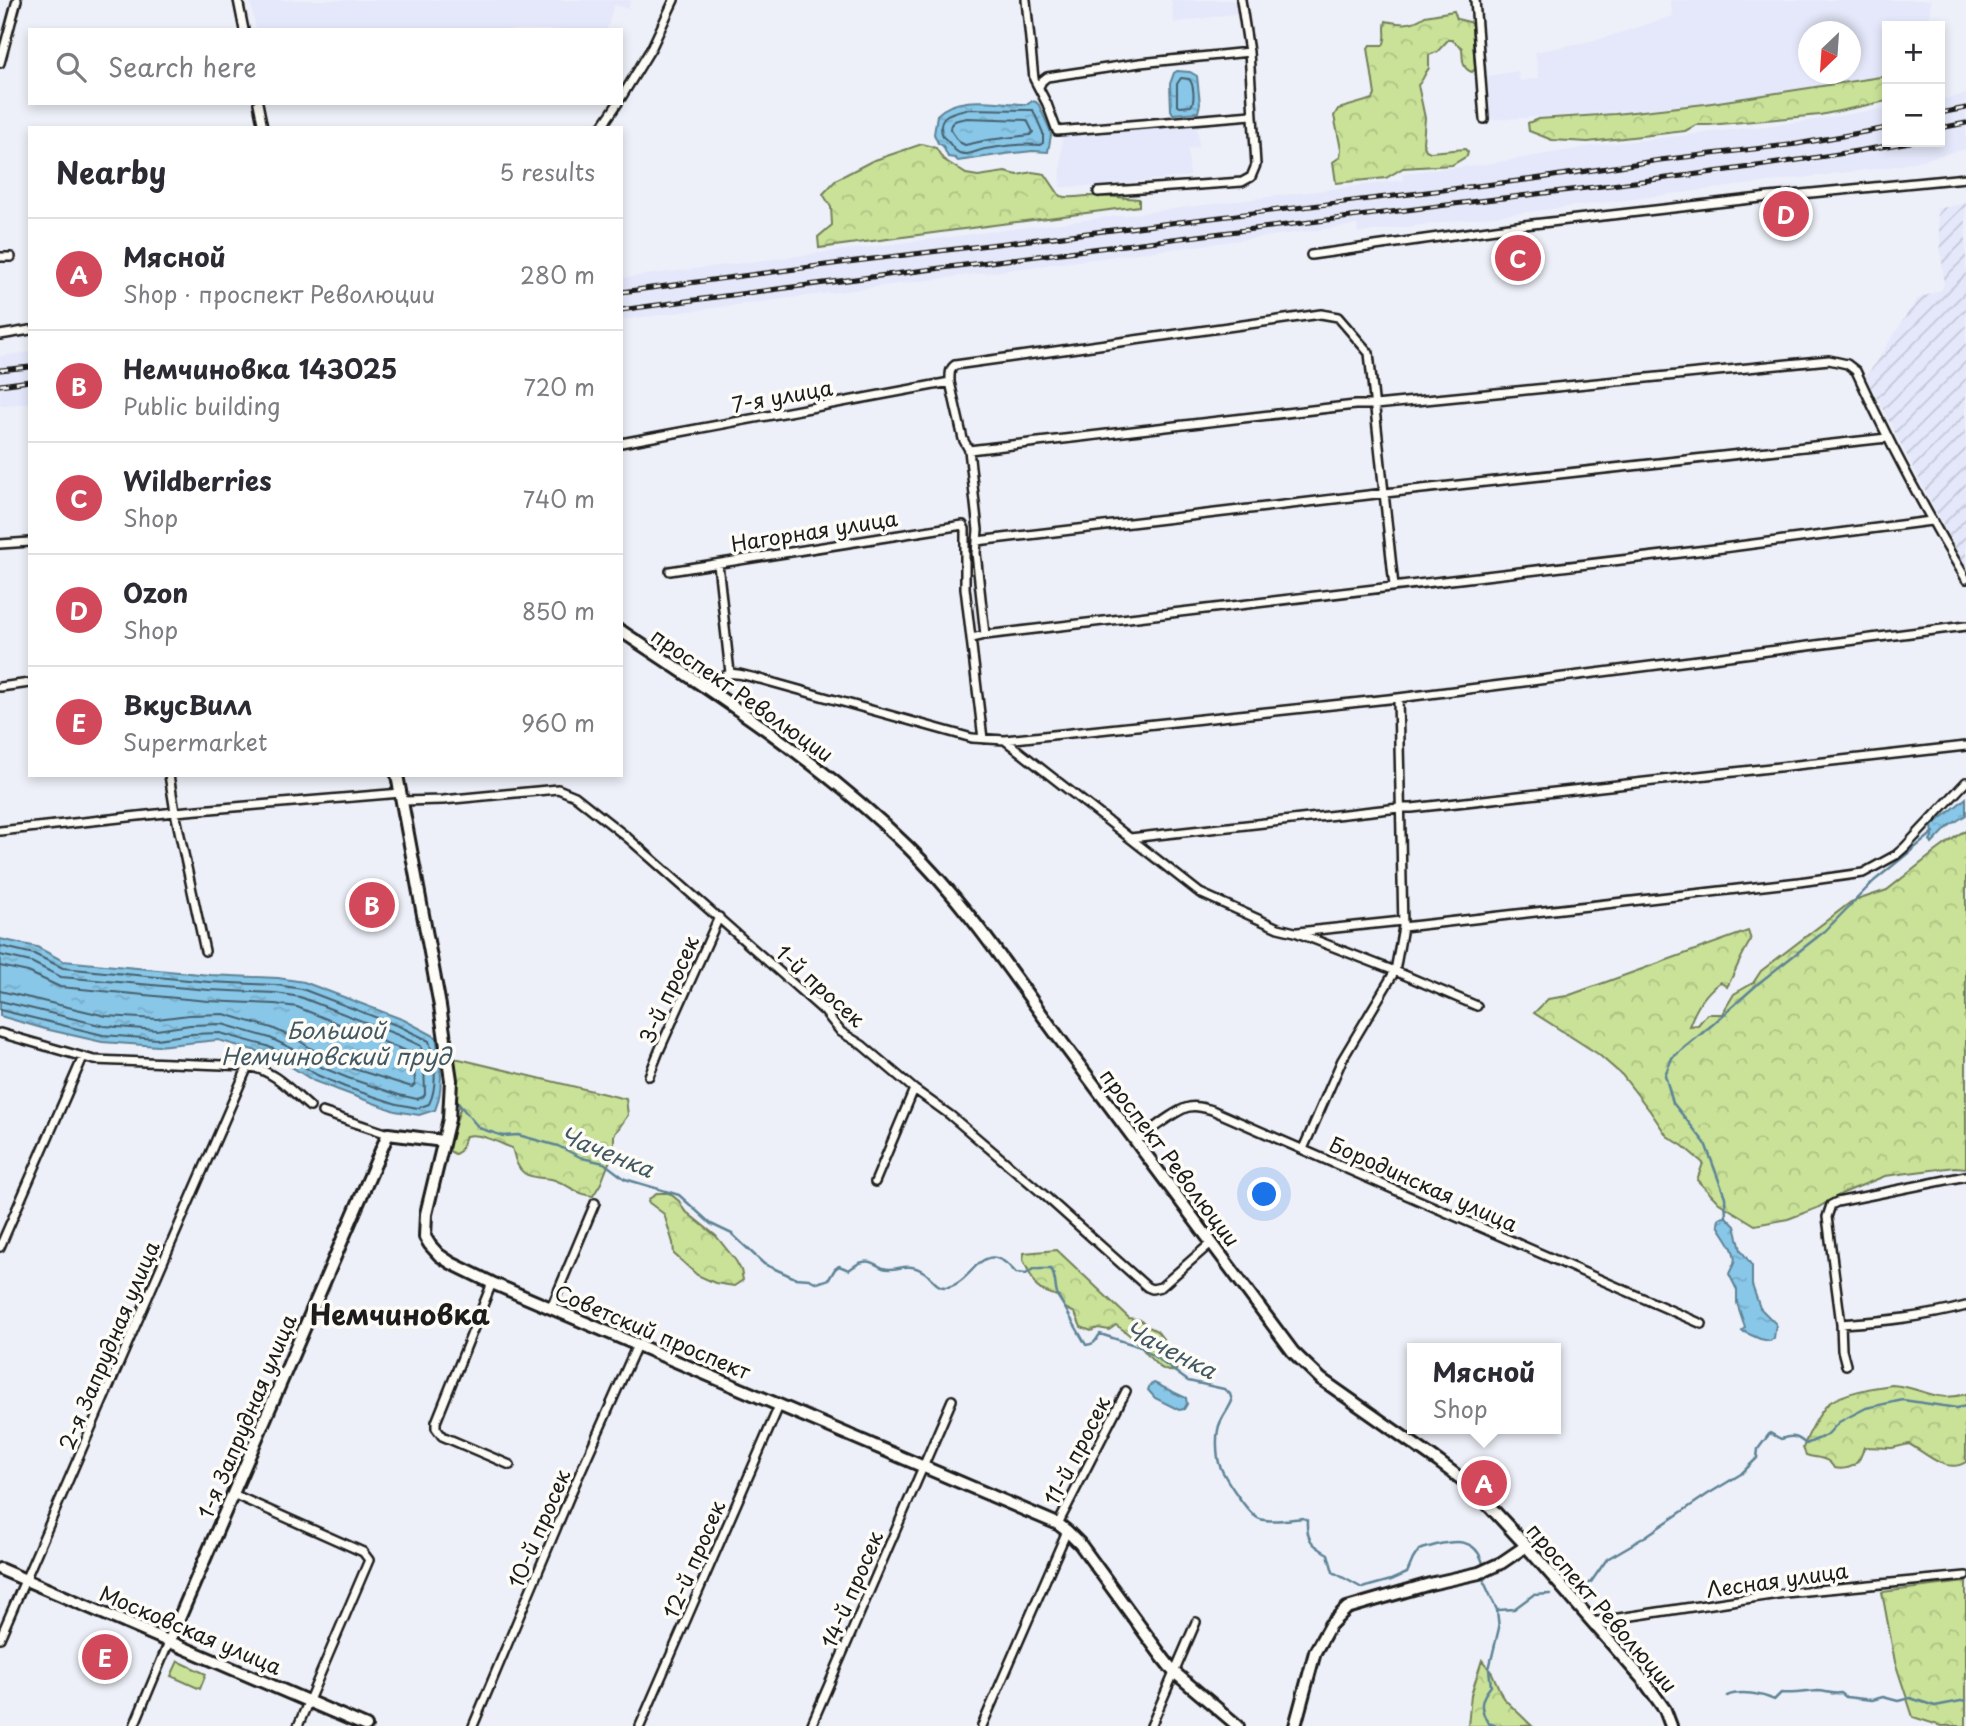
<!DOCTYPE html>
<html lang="en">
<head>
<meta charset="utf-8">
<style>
  body { margin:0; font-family:"Playpen Sans",sans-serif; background:#f7f7f7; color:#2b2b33 }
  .controls { position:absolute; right:21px; top:21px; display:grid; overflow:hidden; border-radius:0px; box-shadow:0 4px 10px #0003 }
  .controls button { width:63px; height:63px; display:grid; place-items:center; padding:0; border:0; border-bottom:2px solid #e1e1e2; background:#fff; color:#2b2b33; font:35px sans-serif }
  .compass { position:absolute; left:1798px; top:21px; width:63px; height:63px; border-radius:50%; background:#fff; box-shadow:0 4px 10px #0003; rotate:205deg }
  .you { position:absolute; left:1265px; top:1195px; width:24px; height:24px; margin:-18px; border:5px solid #fff; border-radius:50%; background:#1a73e8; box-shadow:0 0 0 10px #1a73e833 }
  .badge { display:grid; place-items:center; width:46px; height:46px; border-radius:50%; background:#d1495b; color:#fff; font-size:23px; font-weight:700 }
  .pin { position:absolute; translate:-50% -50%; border:4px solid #fff; box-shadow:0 2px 7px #0006 }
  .popup { position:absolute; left:1407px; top:1343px; width:154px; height:91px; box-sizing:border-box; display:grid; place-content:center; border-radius:0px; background:#fff; filter:drop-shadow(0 2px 5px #0005); font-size:23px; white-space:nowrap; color:#7c7c81 }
  .popup b { font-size:26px; color:#2b2b33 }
  .popup::after { content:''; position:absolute; left:50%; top:100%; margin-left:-14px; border:14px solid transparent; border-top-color:#fff }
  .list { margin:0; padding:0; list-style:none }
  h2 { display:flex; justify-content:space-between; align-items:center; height:91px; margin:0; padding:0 28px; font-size:30px }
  h2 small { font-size:23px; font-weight:400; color:#7c7c81 }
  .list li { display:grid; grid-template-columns:46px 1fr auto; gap:21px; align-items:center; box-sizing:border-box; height:112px; padding:0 28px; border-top:2px solid #e1e1e2 }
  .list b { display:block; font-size:26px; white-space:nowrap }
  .list p { margin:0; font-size:23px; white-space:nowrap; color:#7c7c81 }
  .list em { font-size:23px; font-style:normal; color:#7c7c81 }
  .icon { flex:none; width:38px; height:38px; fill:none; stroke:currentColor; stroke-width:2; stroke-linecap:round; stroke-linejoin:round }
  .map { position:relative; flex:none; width:1966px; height:1726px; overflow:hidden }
  .search { position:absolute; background:#fff; box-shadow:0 4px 10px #0003; left:28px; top:28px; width:595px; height:77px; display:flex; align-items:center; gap:18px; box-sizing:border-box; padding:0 24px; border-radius:0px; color:#7c7c81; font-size:26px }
  .panel { position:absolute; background:#fff; box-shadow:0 4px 10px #0003; left:28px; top:126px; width:595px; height:651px; border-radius:0px }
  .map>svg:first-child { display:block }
</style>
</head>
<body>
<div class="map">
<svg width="1966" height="1726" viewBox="0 0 1966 1726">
  <defs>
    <pattern id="industrial-furrows" width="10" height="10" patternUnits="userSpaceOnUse" patternTransform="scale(1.75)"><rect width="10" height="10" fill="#e4e8fa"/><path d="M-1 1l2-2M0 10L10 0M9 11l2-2" fill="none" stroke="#c3c6d6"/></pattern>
    <pattern id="forest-crowns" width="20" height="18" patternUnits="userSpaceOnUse" patternTransform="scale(1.75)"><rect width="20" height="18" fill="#c9e298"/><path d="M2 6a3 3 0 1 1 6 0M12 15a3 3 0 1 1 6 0" fill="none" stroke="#acc182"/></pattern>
    <pattern id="water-ripples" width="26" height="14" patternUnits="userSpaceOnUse" patternTransform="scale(1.75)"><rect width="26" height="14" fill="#88c7e8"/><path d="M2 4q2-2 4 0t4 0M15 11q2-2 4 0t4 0" fill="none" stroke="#75aac6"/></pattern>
  </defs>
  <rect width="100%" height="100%" fill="#eef0f9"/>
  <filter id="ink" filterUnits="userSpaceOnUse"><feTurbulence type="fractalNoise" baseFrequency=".0143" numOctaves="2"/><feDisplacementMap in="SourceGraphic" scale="14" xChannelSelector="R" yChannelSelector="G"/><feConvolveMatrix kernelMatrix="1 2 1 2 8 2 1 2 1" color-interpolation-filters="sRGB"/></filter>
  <g filter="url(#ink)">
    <path fill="#e4e8fa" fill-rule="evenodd" d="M 250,0 L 631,0 L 628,9 L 614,5 L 607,30 L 256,30 Z
      M 1171,0 L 1238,0 L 1240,13 L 1174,23 Z
      M 1670,0 L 1931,0 L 1929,26 L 1887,26 L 1887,75 L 1704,103 L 1615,112 L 1490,120 L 1488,76 L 1518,71 L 1520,81 L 1539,78 L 1535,52 L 1600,39 L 1673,16 ZM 1808,32 L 1850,32 L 1850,74 L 1808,74 Z
      M 1966,94 L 1966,149 L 1898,166 L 1358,233 L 1357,225 L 621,320 L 621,278 L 1403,180 L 1402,173 L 1487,164 L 1599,145 L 1807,121 L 1887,108 L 1887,142 L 1940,142 L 1940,100 Z
      M 1197,124 L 1199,147 L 1188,149 L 1190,176 L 1098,186 L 1060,187 L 1062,136 Z
      M 30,352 L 30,403 L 0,406 L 0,356 Z"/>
    <path fill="url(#industrial-furrows)" d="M 1966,203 L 1966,569 L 1866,377 L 1917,299 L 1941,290 L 1944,284 L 1937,209 Z"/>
    <path fill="url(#forest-crowns)" stroke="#727f5a" stroke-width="2" d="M 1454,11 L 1457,19 L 1469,22 L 1472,25 L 1475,69 L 1472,72 C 1461,68 1463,58 1462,48 L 1452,40 L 1448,40 L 1437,52 L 1429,55 L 1429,68 C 1424,74 1423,81 1418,85 L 1425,118 L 1423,143 L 1426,150 L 1430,152 L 1465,149 L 1468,152 L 1467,156 L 1452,165 L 1403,168 L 1386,178 L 1336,183 L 1333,162 L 1340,157 L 1341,149 L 1334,116 L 1338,109 L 1373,99 L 1375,95 L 1368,48 L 1370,45 L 1383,45 C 1388,38 1383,29 1386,21 C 1402,24 1411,26 1425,16 Z
      M 1887,76 L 1887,101 L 1820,115 L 1709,125 L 1696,125 L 1685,131 L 1588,142 L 1552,140 L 1529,131 L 1528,123 L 1538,119 L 1615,114 L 1705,104 Z
      M 922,144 L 936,148 L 943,159 L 966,174 L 978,176 L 1005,172 L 1018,175 L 1032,172 L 1045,174 L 1060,196 C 1074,199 1077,196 1088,196 C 1105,196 1122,197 1139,199 L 1139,206 L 819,248 L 818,237 L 832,225 L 831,207 L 823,194 L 837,179 L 872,161 Z
      M 1966,831 L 1966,1168 L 1955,1167 L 1885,1176 L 1843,1193 L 1817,1208 L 1788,1219 L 1755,1225 L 1719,1203 L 1697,1180 L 1703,1163 L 1683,1146 L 1667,1136 L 1650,1111 L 1622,1075 L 1598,1054 L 1534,1013 L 1548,999 L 1567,996 L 1748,931 L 1751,940 C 1741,955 1736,971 1727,987 L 1720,982 C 1704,994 1696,1008 1689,1026 L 1698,1025 L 1707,1014 L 1722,1014 L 1734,994 L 1753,983 L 1761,971 L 1851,902 L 1887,890 L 1935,852 L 1961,833 Z
      M 454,1059 L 459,1059 L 626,1099 L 628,1115 L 614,1135 L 614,1150 L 601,1183 L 593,1196 C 576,1195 566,1182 551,1179 C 542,1177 532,1179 524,1173 C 516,1167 515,1157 512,1148 C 499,1143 479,1132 466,1136 L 460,1151 L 455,1154 L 451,1152 L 448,1148 L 460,1109 L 455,1092 Z
      M 658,1193 L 669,1193 L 679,1201 L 684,1210 L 716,1236 L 736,1261 L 741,1270 L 743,1280 L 734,1286 L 715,1283 L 697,1275 L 674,1254 L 673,1243 L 664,1214 L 648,1202 L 649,1199 Z
      M 1057,1250 L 1129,1318 L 1141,1320 L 1147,1326 L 1157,1331 L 1164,1340 L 1168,1350 L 1178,1360 L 1176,1371 C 1161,1374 1150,1358 1141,1347 C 1135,1340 1124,1330 1116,1325 L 1109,1330 L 1098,1328 L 1091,1331 L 1081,1327 L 1075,1313 L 1065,1308 L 1057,1296 L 1041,1290 L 1036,1286 L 1023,1260 L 1024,1253 Z
      M 1892,1385 C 1923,1387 1934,1403 1966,1394 L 1966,1462 C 1946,1475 1925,1452 1909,1444 L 1892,1448 L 1864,1447 C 1860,1464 1851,1471 1834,1468 C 1827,1456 1818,1459 1806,1455 L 1803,1448 C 1807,1436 1819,1413 1828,1404 C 1840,1393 1876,1387 1892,1385 Z
      M 1966,1582 L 1966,1726 L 1941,1726 L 1913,1717 L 1895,1662 L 1882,1592 Z
      M 1482,1660 L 1492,1673 L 1503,1698 L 1532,1726 L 1468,1726 L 1471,1695 Z"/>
    <path fill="#c9e298" stroke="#727f5a" stroke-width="2" d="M 178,1661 L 206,1674 L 200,1689 L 171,1676 Z"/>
    <path fill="url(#water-ripples)" stroke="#5d8396" stroke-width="2" d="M 1177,71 L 1190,72 L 1197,76 L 1200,104 L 1198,112 L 1173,114 L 1171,110 L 1170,84 L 1174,73 Z
      M 1032,101 L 1036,102 L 1039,105 L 1050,130 L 1051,135 L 1048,152 L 1033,151 L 1005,154 L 958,161 L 955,158 L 948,157 L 943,146 L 938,143 L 934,134 L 937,115 C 957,94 995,103 1022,104 L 1028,104 Z
      M 1966,798 L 1966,815 L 1949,826 L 1932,844 L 1930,840 L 1933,835 L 1932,826 Z
      M 0,939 L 37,947 L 63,961 L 210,975 L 278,978 L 304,982 L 404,1020 L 436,1037 C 440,1061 445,1086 435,1110 L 419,1115 L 395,1111 L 314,1081 L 285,1063 L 264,1053 L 218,1040 L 158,1046 L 102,1042 L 45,1029 L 0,1016 Z
      M 1726,1217 L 1735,1226 L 1741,1250 L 1752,1266 L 1752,1285 L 1760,1308 L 1776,1324 L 1774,1338 L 1770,1341 L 1760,1339 L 1742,1331 L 1745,1327 L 1737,1303 L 1737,1290 L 1729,1274 C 1730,1270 1733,1267 1734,1263 C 1738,1251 1723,1235 1718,1225 L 1719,1218 Z
      M 1154,1383 L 1186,1398 L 1187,1404 L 1184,1409 L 1179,1410 L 1155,1398 L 1148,1390 L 1150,1385 Z"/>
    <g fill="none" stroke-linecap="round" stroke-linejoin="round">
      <path stroke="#47606e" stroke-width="2" d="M 1181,78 L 1189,79 C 1194,84 1195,101 1191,106 L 1180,107 L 1177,105 L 1177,84 Z
        M 966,109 L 1033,110 L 1043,133 L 1043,143 L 1040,145 C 1023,143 1002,146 985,149 C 979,150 969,155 963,154 C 953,153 951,142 943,137 C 936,116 948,113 966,109 Z
        M 967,118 L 1027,120 L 1033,132 L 1030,135 L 988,140 L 965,145 L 959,142 L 950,129 C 951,119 959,120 967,118 Z
        M 0,946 L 34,954 L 63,968 L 209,982 L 277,985 L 302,989 L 401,1027 L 429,1041 C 435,1059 438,1087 429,1104 L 418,1108 L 397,1104 L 345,1087 L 317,1075 L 289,1057 L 267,1046 L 220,1033 L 191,1034 L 157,1039 L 103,1035 L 0,1010
        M 0,955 L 31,962 L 61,977 L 209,990 L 276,993 L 300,997 L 398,1035 L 421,1046 L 424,1064 L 425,1094 L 423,1097 L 417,1099 L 399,1095 L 348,1078 L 321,1067 L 293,1049 L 270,1038 L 222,1024 L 190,1025 L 157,1030 L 104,1026 L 0,1001
        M 0,966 L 28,972 L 60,987 L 208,1001 L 275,1004 L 297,1007 L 411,1053 L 414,1064 L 415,1084 L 412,1087 L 351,1068 L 326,1058 L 298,1040 L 272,1028 L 224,1014 L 189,1015 L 157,1019 L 106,1016 L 0,991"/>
      <path stroke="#5d8396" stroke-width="2.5" d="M 458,1103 L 479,1128 L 503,1136 L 518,1135 L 558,1146 L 582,1158 L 604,1163 L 625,1179 L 679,1195 L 711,1224 L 732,1234 L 764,1264 L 795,1278 L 809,1279 L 817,1283 L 829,1279 L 835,1269 L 839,1266 L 849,1270 C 853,1267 858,1263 863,1262 C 871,1260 876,1265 883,1268 C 897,1273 905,1260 924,1272 C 932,1277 935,1287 945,1287 C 973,1287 981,1231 1016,1273 L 1026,1274 L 1033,1269 L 1051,1269 C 1057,1280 1054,1283 1057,1294 L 1086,1345 C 1096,1344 1095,1341 1100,1334 L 1141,1347 L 1188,1381 L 1224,1389 L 1230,1394 L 1232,1401 C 1228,1411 1219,1420 1218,1430 C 1216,1438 1217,1455 1219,1463 C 1222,1474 1249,1516 1260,1519 C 1273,1523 1291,1519 1303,1518 L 1307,1520 C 1306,1540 1312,1545 1328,1554 L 1333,1572 L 1362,1588 L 1391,1580 L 1407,1573 L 1413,1559 L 1419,1550 C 1446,1542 1476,1531 1484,1567
        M 1726,1217 L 1725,1197 L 1705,1143 L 1673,1103 L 1665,1075 L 1672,1058 L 1712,1025 L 1760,982 L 1825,931 L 1874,881 L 1934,832
        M 1484,1573 L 1484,1582 L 1497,1610 L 1499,1628 L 1489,1669 L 1491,1686 C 1480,1699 1479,1708 1488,1723 L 1497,1726
        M 1577,1590 L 1591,1582 L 1607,1559 L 1643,1538 L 1708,1494 L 1741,1474 L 1757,1458 L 1758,1449 L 1770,1433 L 1781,1439 C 1792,1435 1797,1436 1806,1444 L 1827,1435 L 1839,1422 L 1866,1408 L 1903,1400 L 1957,1408 L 1966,1406
        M 1499,1610 L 1514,1609 L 1533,1595 L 1550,1594
        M 1727,1696 C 1740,1690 1762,1694 1774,1700 L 1781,1693 C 1794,1694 1805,1692 1818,1691 C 1826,1691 1832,1695 1841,1693 L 1846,1697 L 1872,1700 L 1883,1697 L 1898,1701 L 1910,1698 L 1935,1706 L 1966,1700"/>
      <defs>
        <path id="street" d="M 238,0 L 244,30
          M 1026,0 L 1034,79 L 1047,104 L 1057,131 L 1252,115
          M 1475,0 L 1484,119
          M 0,63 L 17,0
          M 1039,87 L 1042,81 L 1047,77 L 1140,63 L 1249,52
          M 621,98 L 652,47 L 674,0
          M 258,103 L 263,128
          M 601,128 L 618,103
          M 1098,192 L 1242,182 L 1251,177 L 1256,165 L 1249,52 L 1241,0
          M 1311,255 L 1524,225 L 1769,197 L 1966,178
          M 0,257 L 11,257
          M 0,335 L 30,330
          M 621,443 L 950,382
          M 969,450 L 1355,405 L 1375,405 L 1829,360 L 1847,364 L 1856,371 C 1889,443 1925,511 1966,579
          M 977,541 L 1385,493 L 1887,438
          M 0,544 L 30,542
          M 718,564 L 730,673
          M 670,571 L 963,525 L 965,529 L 965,588 L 983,739
          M 985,635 L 1723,548 L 1931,521
          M 972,638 L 985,635 L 976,553 L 978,530 L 969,450 L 963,439 L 950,382 C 950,375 949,369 955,365 L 1321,314 L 1338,317 L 1369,353 L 1394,586
          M 0,687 L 30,683
          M 710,690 C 728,666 735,674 760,679 L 972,738 L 1005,740 L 1398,698 L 1966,626
          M 1006,741 L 1200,893 L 1278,928 L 1295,932 L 1395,971 L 1477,1006
          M 169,775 L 175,812 L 205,951
          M 402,801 L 443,800 L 558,789 L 575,796 L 628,838 L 825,1012 L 841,1032 L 862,1045 L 914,1089 L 950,1115 L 1043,1194 L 1147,1287 L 1152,1289 L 1161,1287 L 1211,1243
          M 0,831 L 175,812 L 401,793
          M 1130,838 L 1399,808 L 1412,808 L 1966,746
          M 1403,927 L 1799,882 L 1863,873 L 1896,855 L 1904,848 L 1966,782
          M 1298,932 L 1402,921
          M 0,1033 L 94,1060 L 248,1066 C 275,1071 290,1090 310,1107
          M 649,1076 L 659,1051 L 719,917
          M 322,1112 L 388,1134
          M 1136,1141 C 1149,1132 1175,1110 1189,1107 C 1197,1105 1205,1108 1212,1110 L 1702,1324
          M 1303,1149 L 1342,1060 L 1395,971 L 1403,927 L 1398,698
          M 875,1182 L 914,1089
          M 0,1247 L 83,1057
          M 492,1283 L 436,1422 L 436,1428 L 442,1436 L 510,1465
          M 551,1308 L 595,1203
          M 1841,1324 C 1884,1321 1925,1317 1966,1306
          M 1846,1365 L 1842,1350 L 1841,1324 L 1827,1217 L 1831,1205 L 1837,1202 L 1966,1176
          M 233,1494 L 363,1552 L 369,1560 L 298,1726
          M 1058,1524 L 1126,1391
          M 1592,1622 L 1785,1593 L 1966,1576
          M 0,1638 L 248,1066
          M 134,1726 L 169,1642
          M 473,1726 L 572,1491 L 637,1345
          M 640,1726 L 779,1406
          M 811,1726 L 952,1400
          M 982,1726 L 1067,1531
          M 1151,1726 L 1196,1622"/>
        <path id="secondary" d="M 621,631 C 721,697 822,763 908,847 C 966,903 1011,973 1059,1038 C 1136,1142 1214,1247 1293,1352 L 1321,1379 L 1439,1462 L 1464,1481 L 1480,1496 L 1520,1539 L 1645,1682 L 1665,1710 L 1671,1726
          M 397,775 L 440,1006 L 451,1080 L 449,1119 L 426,1214 L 425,1237 L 430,1245 L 439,1255 L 451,1263 L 492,1283 L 1058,1524 L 1067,1531 L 1080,1544 L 1163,1658 L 1174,1672 L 1238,1726
          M 0,1569 L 366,1726
          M 169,1642 L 388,1134 L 443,1141
          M 1295,1726 L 1315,1652 L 1330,1625 L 1347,1608 L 1430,1584 L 1479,1573 L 1501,1563 L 1526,1546"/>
      </defs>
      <use href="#street" stroke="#1c1c1c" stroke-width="12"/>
      <use href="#secondary" stroke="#1c1c1c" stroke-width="16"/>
      <use href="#street" stroke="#fdfcf7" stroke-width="7"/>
      <use href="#secondary" stroke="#fdfcf7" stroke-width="10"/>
      <defs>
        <path id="rail" d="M 1940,113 L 1966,108
          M 1940,128 L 1966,123
          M 621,292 L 856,261 L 1534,179 L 1660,160 L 1797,144 L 1887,128
          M 621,310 C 904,271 1187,238 1470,202 C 1617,184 1764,168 1910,142
          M 0,370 L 30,367
          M 0,385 L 30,381"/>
      </defs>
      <use href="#rail" stroke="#1c1c1c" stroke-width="5"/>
      <use href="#rail" stroke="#fdfcf7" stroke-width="2.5" stroke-dasharray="8" stroke-linecap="butt"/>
    </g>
  </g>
  <g text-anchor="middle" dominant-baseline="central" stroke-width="7" stroke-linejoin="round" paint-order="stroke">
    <g font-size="21" fill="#1c1c1c" stroke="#fdfcf7">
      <text transform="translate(782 395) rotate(-10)">7-я улица</text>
      <text transform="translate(814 530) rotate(-9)">Нагорная улица</text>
      <text transform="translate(743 694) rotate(35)">проспект Революции</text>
      <text transform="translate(821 985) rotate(42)">1-й просек</text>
      <text transform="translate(668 989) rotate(-66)">3-й просек</text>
      <text transform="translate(1171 1157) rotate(53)">проспект Революции</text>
      <text transform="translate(1424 1183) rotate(24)">Бородинская улица</text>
      <text transform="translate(653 1331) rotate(23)">Советский проспект</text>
      <text transform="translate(108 1345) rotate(-67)">2-я Запрудная улица</text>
      <text transform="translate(246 1416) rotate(-67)">1-я Запрудная улица</text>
      <text transform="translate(1076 1450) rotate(-63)">11-й просек</text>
      <text transform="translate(538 1528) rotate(-67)">10-й просек</text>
      <text transform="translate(693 1559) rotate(-67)">12-й просек</text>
      <text transform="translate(1777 1579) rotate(-8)">Лесная улица</text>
      <text transform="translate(851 1589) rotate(-67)">14-й просек</text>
      <text transform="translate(1603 1607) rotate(49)">проспект Революции</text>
      <text transform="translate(191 1629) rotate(23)">Московская улица</text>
    </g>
    <g font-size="23" font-style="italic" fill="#425863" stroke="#fdfcf7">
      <text x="336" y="1029">Большой<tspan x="336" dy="26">Немчиновский пруд</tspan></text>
      <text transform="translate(607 1151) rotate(22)">Чаченка</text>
      <text transform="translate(1171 1349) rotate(27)">Чаченка</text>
    </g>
    <g font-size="28" font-weight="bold" fill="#1c1c1c" stroke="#fdfcf7">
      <text x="400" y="1313">Немчиновка</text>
    </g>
  </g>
</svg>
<div class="controls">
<button>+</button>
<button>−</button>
</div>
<svg class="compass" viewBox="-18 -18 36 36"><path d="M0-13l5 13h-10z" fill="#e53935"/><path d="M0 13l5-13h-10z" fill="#7c7c81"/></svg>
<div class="you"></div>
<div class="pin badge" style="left:1484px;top:1483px">A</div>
<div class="popup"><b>Мясной</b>Shop</div>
<div class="pin badge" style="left:372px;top:905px">B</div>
<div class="pin badge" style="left:1518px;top:258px">C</div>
<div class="pin badge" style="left:1786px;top:214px">D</div>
<div class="pin badge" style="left:105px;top:1657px">E</div>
<div class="search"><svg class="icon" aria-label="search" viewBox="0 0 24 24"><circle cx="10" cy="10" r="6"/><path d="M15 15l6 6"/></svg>Search here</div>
<section class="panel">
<h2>Nearby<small>5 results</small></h2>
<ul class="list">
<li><span class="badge">A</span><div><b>Мясной</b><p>Shop · проспект Революции</p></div><em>280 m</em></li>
<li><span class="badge">B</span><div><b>Немчиновка 143025</b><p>Public building</p></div><em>720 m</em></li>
<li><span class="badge">C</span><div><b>Wildberries</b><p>Shop</p></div><em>740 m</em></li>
<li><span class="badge">D</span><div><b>Ozon</b><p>Shop</p></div><em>850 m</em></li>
<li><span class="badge">E</span><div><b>ВкусВилл</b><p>Supermarket</p></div><em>960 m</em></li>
</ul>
</section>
</div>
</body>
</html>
